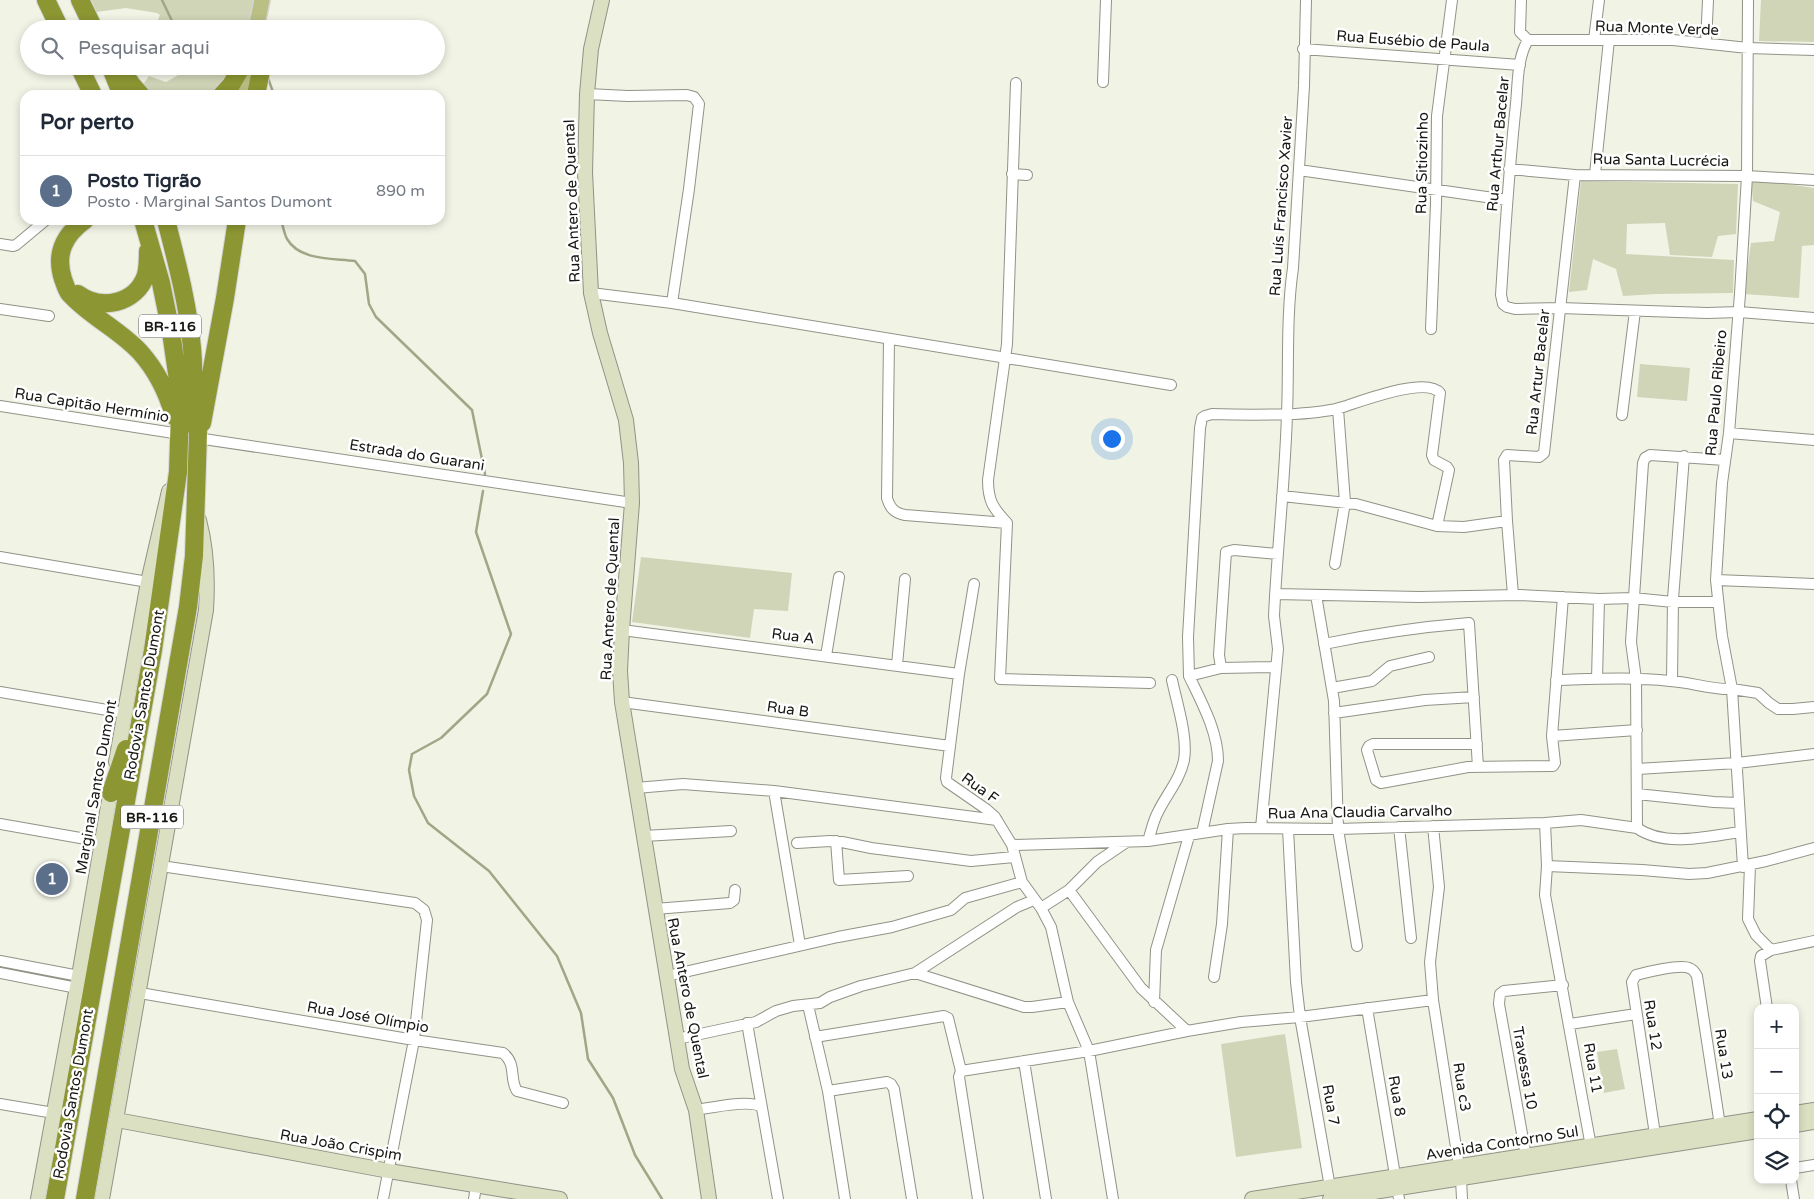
<!DOCTYPE html>
<html lang="pt">
<head>
<meta charset="utf-8">
<style>
  body { margin:0; font-family:"Varela Round",sans-serif; background:#f2f2f3; color:#1f2937 }
  .controls { position:absolute; right:15px; bottom:15px; display:grid; overflow:hidden; border-radius:10px; box-shadow:0 2px 8px #0003 }
  .controls button { width:45px; height:45px; display:grid; place-items:center; padding:0; border:0; border-bottom:1px solid #e0e1e3; background:#fff; color:#1f2937; font:25px sans-serif }
  .you { position:absolute; left:1111px; top:438px; width:18px; height:18px; margin:-12px; border:4px solid #fff; border-radius:50%; background:#1a73e8; box-shadow:0 0 0 8px #1a73e833 }
  .badge { display:grid; place-items:center; width:32px; height:32px; border-radius:50%; background:#6b731c; color:#fff; font-size:16px; font-weight:700 }
  .pin { position:absolute; translate:-50% -50%; border:2px solid #fff; box-shadow:0 1px 5px #0006 }
  .list { margin:0; padding:0; list-style:none }
  h2 { display:flex; justify-content:space-between; align-items:center; height:65px; margin:0; padding:0 20px; font-size:21px }
  h2 small { font-size:16px; font-weight:400; color:#747a83 }
  .list li { display:grid; grid-template-columns:32px 1fr auto; gap:15px; align-items:center; box-sizing:border-box; height:70px; padding:0 20px; border-top:1px solid #e0e1e3 }
  .list b { display:block; font-size:19px; white-space:nowrap }
  .list p { margin:0; font-size:16px; white-space:nowrap; color:#747a83 }
  .list em { font-size:16px; font-style:normal; color:#747a83 }
  .icon { flex:none; width:28px; height:28px; fill:none; stroke:currentColor; stroke-width:2; stroke-linecap:round; stroke-linejoin:round }
  .map { position:relative; flex:none; width:1814px; height:1199px; overflow:hidden }
  .search { position:absolute; background:#fff; box-shadow:0 2px 8px #0003; left:20px; top:20px; width:425px; height:55px; display:flex; align-items:center; gap:12px; box-sizing:border-box; padding:0 18px; border-radius:28px; color:#747a83; font-size:19px }
  .panel { position:absolute; background:#fff; box-shadow:0 2px 8px #0003; left:20px; top:90px; width:425px; height:135px; border-radius:15px }
  .map>svg:first-child { display:block }
</style>
</head>
<body>
<div class="map">
<svg width="1814" height="1199" viewBox="0 0 1814 1199">
  <rect width="100%" height="100%" fill="#f1f3e5"/>
  <path fill="#d0d5b8" d="M 91,0 L 256,0 L 250,29 L 154,29 L 160,15 L 157,13 L 126,8 L 96,12 Z
    M 1761,0 L 1814,0 L 1814,42 L 1759,41 Z
    M 184,66 L 238,66 L 219,95 L 148,95 L 141,82 L 144,83 L 149,76 L 166,82 L 180,74 Z
    M 1751,179 L 1814,188 L 1814,245 L 1802,246 L 1799,298 L 1744,294 L 1751,243 L 1774,241 L 1780,212 L 1753,201 Z
    M 1581,181 L 1738,184 L 1736,234 L 1718,236 L 1712,257 L 1670,255 L 1665,223 L 1627,224 L 1626,254 L 1734,260 L 1733,293 L 1657,294 L 1623,296 L 1616,269 L 1593,259 L 1587,290 L 1569,292 Z
    M 1640,364 L 1690,368 L 1687,401 L 1637,397 Z
    M 641,557 L 792,573 L 788,611 L 754,609 L 750,638 L 632,622 Z
    M 1285,1034 L 1302,1148 L 1236,1157 L 1221,1044 Z
    M 1617,1049 L 1625,1089 L 1604,1093 L 1597,1052 Z"/>
  <g fill="none" stroke-linecap="round" stroke-linejoin="round">
    <path stroke="#a1a686" stroke-width="2.5" d="M 162,0 L 173,23 L 179,29
      M 268,78 L 274,95
      M 281,220 C 283,226 284,233 287,239 C 300,261 333,258 355,261 L 365,274 L 369,304 L 376,317 L 472,410 L 485,474
      M 483,491 L 476,532 L 511,634 L 487,694 L 441,738 L 412,754 L 409,770 L 414,796 L 428,823 L 489,871 L 557,956 L 581,1013 L 588,1059 L 613,1098 L 635,1155 L 662,1199"/>
    <defs>
      <path id="street" d="M 1521,0 L 1520,32 L 1528,40 C 1517,58 1518,83 1516,104 C 1509,167 1505,231 1501,295 L 1503,304 L 1507,307 L 1515,309 L 1560,308 L 1707,313 L 1739,312 L 1814,318
        M 1528,40 L 1673,40 L 1748,48 L 1814,50
        M 1594,40 L 1599,0
        M 1706,43 L 1708,0
        M 1303,49 L 1520,65
        M 1103,82 L 1106,0
        M 1016,83 L 1007,344 L 988,480 C 988,501 993,508 1007,523 L 1000,679 L 1150,683
        M 587,94 L 628,96 L 687,95 L 694,97 L 699,104 L 689,189 L 672,303
        M 1509,169 L 1575,175 L 1747,176 L 1814,180
        M 1299,170 L 1507,200
        M 1012,174 L 1027,175
        M 1595,174 L 1609,40
        M 0,244 L 13,246 L 16,245 L 46,220
        M 591,293 L 672,303 L 1171,385
        M 0,309 L 49,316
        M 1431,329 L 1436,204 L 1437,116 L 1452,0
        M 889,339 L 887,498 C 890,508 894,513 905,515 L 1007,523
        M 0,406 L 180,434
        M 1622,415 L 1635,311
        M 1729,433 L 1814,440
        M 197,438 L 632,503
        M 1282,496 L 1356,504 L 1437,526 L 1464,527 L 1507,521
        M 0,557 L 148,582
        M 1335,564 L 1345,502 L 1338,409
        M 1716,580 L 1814,584
        M 974,584 L 959,674 L 946,778 L 947,782 L 986,809 L 995,817 L 1012,845 L 1022,882 L 1041,908 L 1051,927 L 1068,1002 L 1089,1051 L 1113,1199
        M 1275,594 L 1419,597 L 1519,595 L 1599,599 L 1633,598 L 1673,602 L 1718,602
        M 1316,595 L 1334,701 L 1338,829 L 1357,946
        M 1513,595 L 1507,521 L 1504,460 L 1507,455 L 1539,457 L 1544,453 L 1575,175
        M 622,630 L 959,674
        M 1324,644 C 1372,634 1420,627 1469,623 L 1478,767
        M 826,656 L 839,577
        M 897,665 L 905,579
        M 1276,667 L 1221,668 L 1219,655 L 1226,552 L 1234,550 L 1278,554
        M 1189,676 L 1221,668
        M 1597,679 L 1599,599
        M 1556,680 C 1594,679 1632,677 1670,681 C 1691,682 1711,690 1732,689 L 1722,636 L 1716,580 L 1722,483 L 1729,433 L 1740,294 L 1747,176 L 1748,0
        M 1672,681 L 1673,599 L 1684,456
        M 1332,688 L 1372,681 L 1390,666 L 1429,657
        M 0,692 L 125,713
        M 622,702 L 950,746
        M 1334,713 L 1425,700 L 1474,697
        M 1552,736 L 1637,730
        M 1477,744 L 1373,744 L 1369,746 L 1367,750 L 1376,780 L 1381,783 L 1468,767 L 1553,766 L 1555,763 L 1552,736 L 1563,597
        M 1637,769 L 1737,763 L 1814,754
        M 636,788 L 683,784 L 774,791 L 997,820
        M 774,791 L 800,945
        M 1637,794 L 1714,802 L 1738,803
        M 1545,823 L 1581,820 L 1637,828 L 1636,679 L 1631,642 L 1643,463 L 1645,458 L 1650,455 L 1725,460
        M 0,824 L 103,842
        M 1433,826 L 1439,887 L 1430,962 L 1433,1000 L 1461,1179 L 1462,1199
        M 1399,827 L 1411,938
        M 1261,828 L 1278,649 L 1274,616 C 1277,549 1285,481 1287,414 C 1289,365 1286,317 1293,268 L 1304,86 L 1306,0
        M 1637,828 C 1665,848 1709,836 1740,832
        M 1288,829 L 1296,982 L 1300,1017 L 1331,1193
        M 1202,833 L 1218,761 C 1218,732 1202,703 1189,676 L 1188,637 L 1200,428 L 1202,418 L 1205,416 L 1212,414 C 1240,415 1267,415 1294,414 C 1310,413 1328,412 1343,407 C 1362,401 1426,376 1440,393 L 1432,455 L 1434,460 L 1447,467 L 1449,470 L 1437,526
        M 644,836 L 731,831
        M 836,841 L 839,880 L 908,876
        M 1148,841 C 1151,832 1153,821 1158,812 C 1166,795 1180,780 1184,760 C 1188,737 1177,704 1172,680
        M 797,843 L 830,841 L 842,842 L 871,848 L 971,861 L 1014,857
        M 1012,845 L 1148,841 L 1228,829 L 1246,828 L 1338,829 L 1545,823 L 1547,866 L 1545,895 L 1592,1152
        M 1750,865 L 1748,919 L 1756,935 L 1771,950
        M 161,866 L 415,903 L 424,910 L 427,920 L 414,1040 L 383,1199
        M 1547,866 L 1642,870 L 1689,874 L 1707,873 L 1766,861 L 1814,848
        M 1743,867 L 1732,689 L 1758,693 L 1769,703 L 1778,709 L 1793,709 L 1814,707
        M 1069,890 L 1141,988 L 1187,1031
        M 1041,908 L 1069,890 L 1097,862 L 1125,843
        M 655,909 L 730,903 L 734,900 L 735,890
        M 0,961 L 79,976
        M 0,973 L 77,988
        M 915,973 L 1024,1007 L 1032,1007 L 1068,1002
        M 667,976 L 838,937 L 892,927 L 951,910 L 965,898 L 1022,882
        M 1214,977 L 1222,924 L 1228,829
        M 140,993 L 414,1040 L 503,1053 C 517,1064 509,1079 517,1091 L 563,1103
        M 1154,1002 L 1156,950 L 1189,836
        M 808,1005 L 828,1091 L 845,1199
        M 1367,1008 L 1399,1199
        M 1767,1008 L 1760,961 L 1761,956 L 1771,950 L 1814,941
        M 747,1023 L 778,1199
        M 1570,1024 L 1636,1014
        M 815,1037 L 944,1016 L 948,1018 L 961,1071
        M 677,1039 L 756,1022 L 776,1011 L 793,1006 L 820,1003 L 830,997 L 861,986 L 915,973 L 1017,907 L 1034,900
        M 1024,1061 L 1046,1199
        M 828,1091 L 887,1082 L 891,1084 L 894,1089 L 912,1199
        M 0,1104 L 54,1113
        M 696,1110 C 710,1108 753,1098 762,1108
        M 1656,1141 L 1632,982 L 1636,975 C 1647,972 1680,964 1689,968 C 1693,969 1695,972 1697,976 L 1721,1132
        M 1527,1162 L 1499,1004 L 1500,994 L 1504,991 L 1563,985
        M 1795,1168 L 1814,1165
        M 1791,1180 L 1794,1199
        M 474,1199 L 476,1186
        M 978,1199 L 959,1077 L 961,1071 L 1089,1051 L 1187,1031 L 1241,1022 L 1300,1017 L 1433,1000"/>
      <path id="secondary" d="M 602,0 L 591,49 L 587,94 L 585,172 L 591,293 L 600,333 L 626,420 L 631,463 L 632,503 L 622,630 L 620,671 L 622,702 L 682,1069 L 696,1110 L 709,1199
        M 116,762 L 148,582 L 169,491
        M 1795,1113 L 1814,1110
        M 117,1120 L 389,1171 L 560,1199
        M 1795,1125 L 1814,1122
        M 38,1199 L 79,976 L 112,783
        M 102,1199 L 206,610 C 208,579 207,550 199,520
        M 1252,1199 L 1758,1119
        M 1330,1199 L 1758,1131"/>
      <path id="primary" d="M 256,29 L 262,0
        M 242,95 L 250,66"/>
      <path id="highway" d="M 46,0 L 60,29
        M 80,0 L 94,29
        M 79,66 L 93,95
        M 119,66 L 132,85 L 141,95
        M 111,68 L 122,95
        M 222,95 L 231,85 L 242,66
        M 256,95 L 262,66
        M 85,220 C 64,235 55,254 63,279 C 65,284 66,289 69,293 C 89,316 119,329 140,352 C 157,371 167,391 174,416
        M 78,294 C 101,311 136,304 146,275 C 148,267 148,259 148,251
        M 202,423 L 225,298 L 237,220
        M 111,793 L 126,749
        M 55,1199 L 153,650 L 178,472 L 180,411 L 179,387 L 171,332 L 161,283 L 143,220
        M 85,1199 L 188,607 L 194,556 L 198,433 C 191,405 195,376 192,348 C 188,304 177,263 166,220"/>
    </defs>
    <use href="#street" stroke="#919387" stroke-width="12"/>
    <use href="#secondary" stroke="#919387" stroke-width="16"/>
    <use href="#primary" stroke="#d5d5d5" stroke-width="18"/>
    <use href="#highway" stroke="#d5d5d5" stroke-width="20"/>
    <use href="#street" stroke="#fff" stroke-width="10"/>
    <use href="#secondary" stroke="#dce0c2" stroke-width="14"/>
    <use href="#primary" stroke="#bac084" stroke-width="15"/>
    <use href="#highway" stroke="#8c9632" stroke-width="18"/>
  </g>
  <g text-anchor="middle" dominant-baseline="central" stroke-width="5" stroke-linejoin="round" paint-order="stroke">
    <g fill="#fff" stroke="#5d5d5a" stroke-width="1">
      <rect x="139" y="314.5" width="62" height="23" rx="4"/>
      <rect x="121" y="805.5" width="62" height="23" rx="4"/>
    </g>
    <g font-size="14" font-weight="bold" fill="#171813">
      <text x="170" y="326">BR-116</text>
      <text x="152" y="817">BR-116</text>
    </g>
    <g font-size="15" fill="#171813" stroke="#fff">
      <text transform="translate(1657 28) rotate(2)">Rua Monte Verde</text>
      <text transform="translate(1413 41) rotate(4)">Rua Eusébio de Paula</text>
      <text transform="translate(1498 144) rotate(-85)">Rua Arthur Bacelar</text>
      <text transform="translate(1661 160) rotate(1)">Rua Santa Lucrécia</text>
      <text transform="translate(1422 163) rotate(-89)">Rua Sitiozinho</text>
      <text transform="translate(572 201) rotate(-92)">Rua Antero de Quental</text>
      <text transform="translate(1281 206) rotate(-86)">Rua Luís Francisco Xavier</text>
      <text transform="translate(1538 372) rotate(-84)">Rua Artur Bacelar</text>
      <text transform="translate(1716 393) rotate(-85)">Rua Paulo Ribeiro</text>
      <text transform="translate(92 405) rotate(9)">Rua Capitão Hermínio</text>
      <text transform="translate(417 455) rotate(9)">Estrada do Guarani</text>
      <text transform="translate(610 599) rotate(-87)">Rua Antero de Quental</text>
      <text transform="translate(793 636) rotate(7)">Rua A</text>
      <text transform="translate(144 695) rotate(-80)">Rodovia Santos Dumont</text>
      <text transform="translate(788 709) rotate(8)">Rua B</text>
      <text transform="translate(96 787) rotate(-80)">Marginal Santos Dumont</text>
      <text transform="translate(980 788) rotate(36)">Rua F</text>
      <text transform="translate(1360 812) rotate(-1)">Rua Ana Claudia Carvalho</text>
      <text transform="translate(688 998) rotate(79)">Rua Antero de Quental</text>
      <text transform="translate(368 1017) rotate(10)">Rua José Olímpio</text>
      <text transform="translate(1653 1025) rotate(81)">Rua 12</text>
      <text transform="translate(1724 1054) rotate(81)">Rua 13</text>
      <text transform="translate(1525 1068) rotate(80)">Travessa 10</text>
      <text transform="translate(1593 1068) rotate(80)">Rua 11</text>
      <text transform="translate(1462 1087) rotate(81)">Rua c3</text>
      <text transform="translate(73 1094) rotate(-80)">Rodovia Santos Dumont</text>
      <text transform="translate(1397 1096) rotate(80)">Rua 8</text>
      <text transform="translate(1331 1105) rotate(80)">Rua 7</text>
      <text transform="translate(1502 1143) rotate(-9)">Avenida Contorno Sul</text>
      <text transform="translate(341 1145) rotate(10)">Rua João Crispim</text>
    </g>
  </g>
</svg>
<div class="controls">
<button>+</button>
<button>−</button>
<button><svg class="icon" aria-label="locate" viewBox="0 0 24 24"><circle cx="12" cy="12" r="6"/><path d="M12 2v4M12 18v4M2 12h4M18 12h4"/></svg></button>
<button><svg class="icon" aria-label="layers" viewBox="0 0 24 24"><path d="M12 4l9 5-9 5-9-5zM3 14l9 5 9-5"/></svg></button>
</div>
<div class="you"></div>
<div class="pin badge" style="left:52px;top:879px;background:#5c6f8a">1</div>
<div class="search"><svg class="icon" aria-label="search" viewBox="0 0 24 24"><circle cx="10" cy="10" r="6"/><path d="M15 15l6 6"/></svg>Pesquisar aqui</div>
<section class="panel">
<h2>Por perto<small></small></h2>
<ul class="list">
<li><span class="badge" style="background:#5c6f8a">1</span><div><b>Posto Tigrão</b><p>Posto · Marginal Santos Dumont</p></div><em>890 m</em></li>
</ul>
</section>
</div>
</body>
</html>
